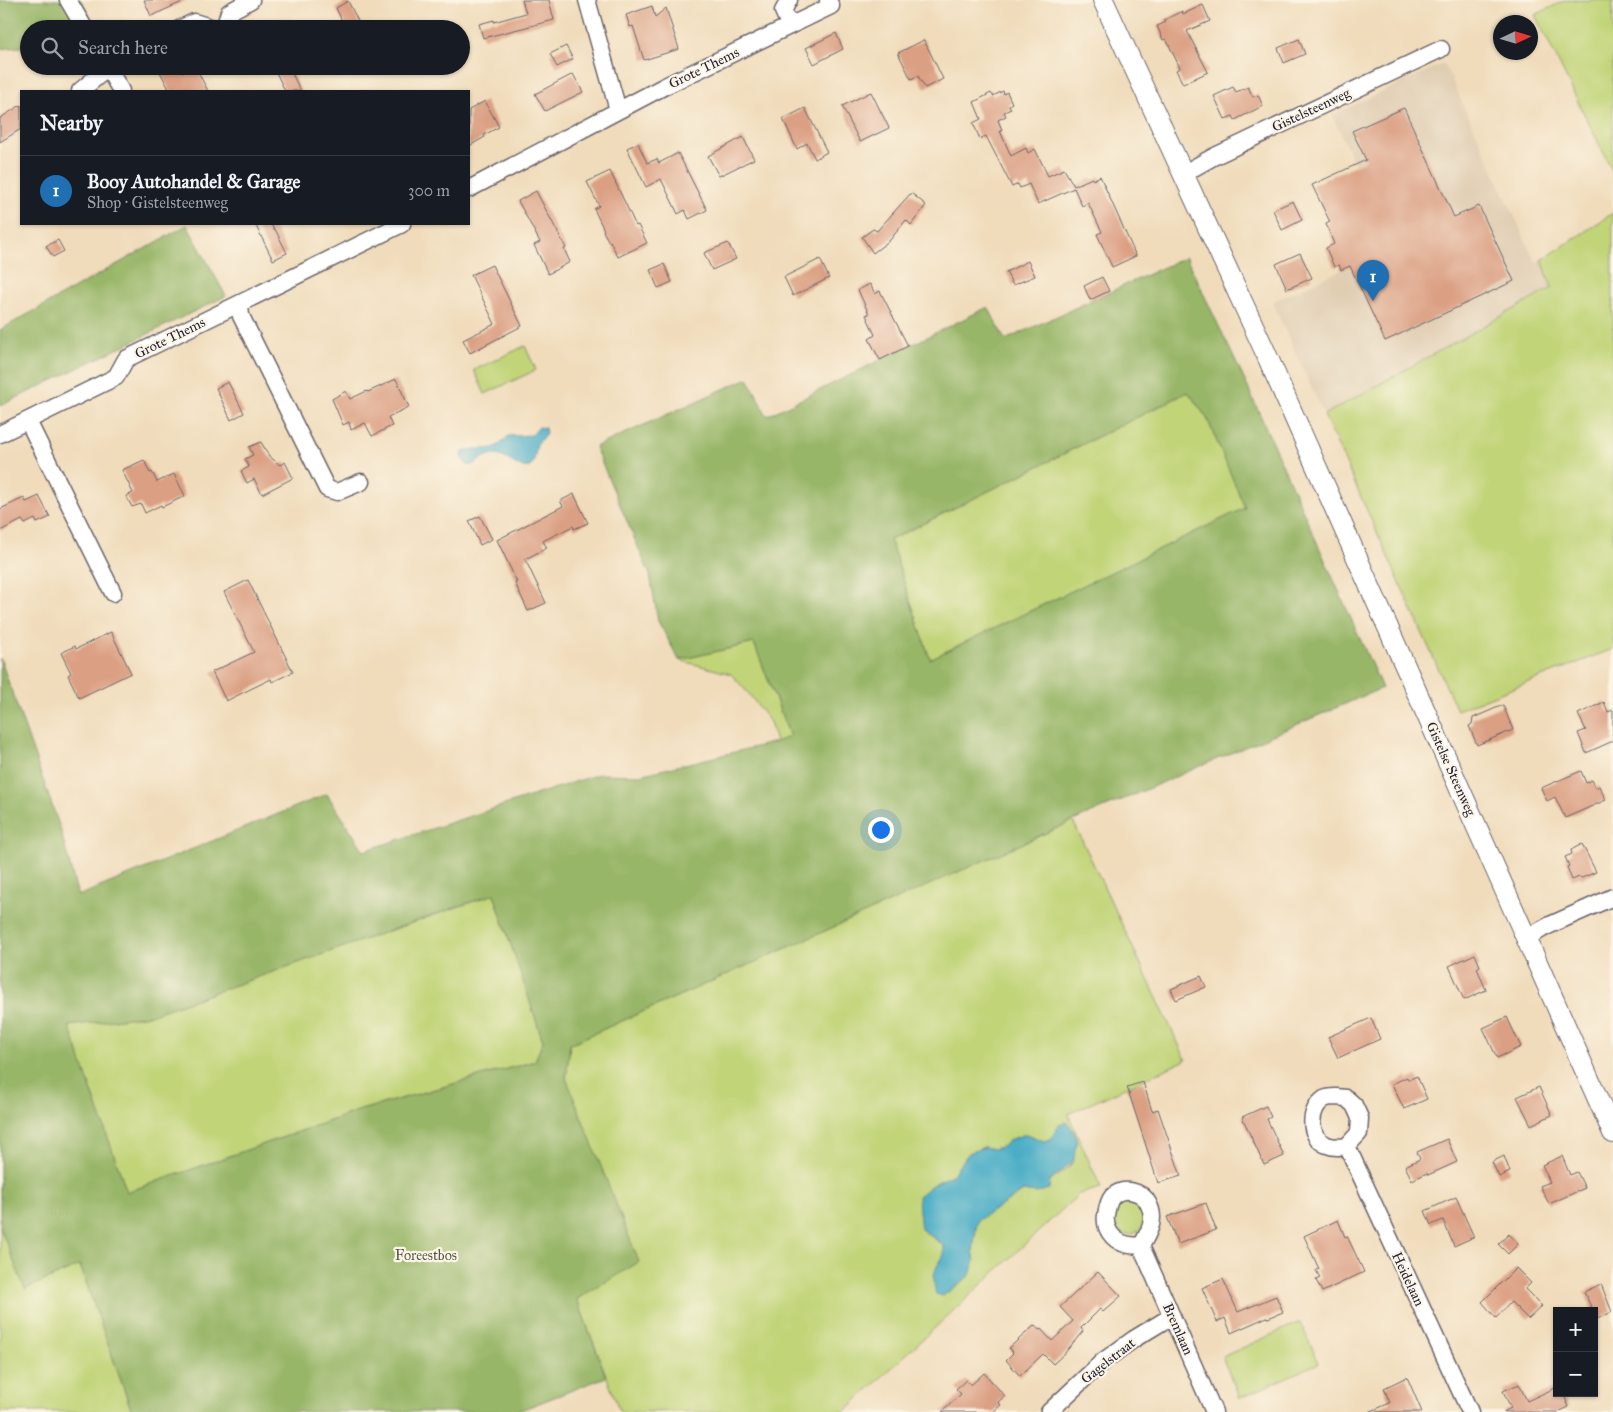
<!DOCTYPE html>
<html lang="en">
<head>
<meta charset="utf-8">
<style>
  body { margin:0; font-family:"IM FELL Great Primer",serif; background:#242831; color:#f1f3f6 }
  .controls { position:absolute; right:15px; bottom:15px; display:grid; overflow:hidden; border-radius:0px; box-shadow:0 1px 4px #0004 }
  .controls button { width:45px; height:45px; display:grid; place-items:center; padding:0; border:0; border-bottom:1px solid #363941; background:#171b24; color:#f1f3f6; font:25px sans-serif }
  .compass { position:absolute; left:1493px; top:15px; width:45px; height:45px; border-radius:50%; background:#171b24; box-shadow:0 1px 4px #0004; rotate:86deg }
  .you { position:absolute; left:880px; top:829px; width:18px; height:18px; margin:-12px; border:4px solid #fff; border-radius:50%; background:#1a73e8; box-shadow:0 0 0 8px #1a73e833 }
  .badge { display:grid; place-items:center; width:32px; height:32px; border-radius:50%; background:#1f6fb2; color:#fff; font-size:16px; font-weight:700 }
  .pin { position:absolute; translate:-50% -41px; filter:drop-shadow(0 1px 2px #0008) }
  .pin::after { content:''; position:absolute; top:26px; width:18px; height:15px; background:inherit; clip-path:polygon(0 0,100% 0,50% 100%) }
  .list { margin:0; padding:0; list-style:none }
  h2 { display:flex; justify-content:space-between; align-items:center; height:65px; margin:0; padding:0 20px; font-size:21px }
  h2 small { font-size:16px; font-weight:400; color:#9ea1a6 }
  .list li { display:grid; grid-template-columns:32px 1fr auto; gap:15px; align-items:center; box-sizing:border-box; height:70px; padding:0 20px; border-top:1px solid #363941 }
  .list b { display:block; font-size:19px; white-space:nowrap }
  .list p { margin:0; font-size:16px; white-space:nowrap; color:#9ea1a6 }
  .list em { font-size:16px; font-style:normal; color:#9ea1a6 }
  .icon { flex:none; width:28px; height:28px; fill:none; stroke:currentColor; stroke-width:2; stroke-linecap:round; stroke-linejoin:round }
  .map { position:relative; flex:none; width:1613px; height:1412px; overflow:hidden }
  .search { position:absolute; background:#171b24; box-shadow:0 1px 4px #0004; left:20px; top:20px; width:450px; height:55px; display:flex; align-items:center; gap:12px; box-sizing:border-box; padding:0 18px; border-radius:28px; color:#9ea1a6; font-size:19px }
  .panel { position:absolute; background:#171b24; box-shadow:0 1px 4px #0004; left:20px; top:90px; width:450px; height:135px; border-radius:0px }
  .map>svg:first-child { display:block }
</style>
</head>
<body>
<div class="map">
<svg width="1613" height="1412" viewBox="0 0 1613 1412">
  <rect width="100%" height="100%" fill="#fcf5e5"/>
  <filter id="ink" filterUnits="userSpaceOnUse"><feTurbulence type="fractalNoise" baseFrequency=".02" numOctaves="2"/><feDisplacementMap in="SourceGraphic" scale="10" xChannelSelector="R" yChannelSelector="G"/><feConvolveMatrix kernelMatrix="1 2 1 2 8 2 1 2 1" color-interpolation-filters="sRGB"/></filter>
  <filter id="wash" filterUnits="userSpaceOnUse"><feTurbulence type="fractalNoise" baseFrequency=".0096" numOctaves="4" result="noise"/><feDisplacementMap in="SourceGraphic" scale="20" xChannelSelector="R" yChannelSelector="G"/><feGaussianBlur stdDeviation="1.12" result="paint"/><feColorMatrix in="noise" values="0 0 0 0 0 0 0 0 0 0 0 0 0 0 0 0 0 1.4 0 .05"/><feComposite in="paint" operator="in"/></filter>
  <g filter="url(#wash)">
    <rect width="100%" height="100%" fill="#f0dcbb"/>
    <path fill="#e0cdb2" d="M 1444,63 L 1536,263 L 1542,260 L 1552,287 L 1324,415 L 1272,302 L 1393,246 L 1332,115 Z"/>
    <path fill="#c1d478" stroke="#727b5a" fill-rule="evenodd" d="M 1566,0 L 1613,0 L 1613,172 L 1535,15 Z
      M 1613,213 L 1613,649 L 1457,710 L 1324,415 L 1552,288 L 1542,260 Z
      M 525,346 L 536,370 L 485,394 L 474,370 Z
      M 1188,392 L 1207,418 L 1245,508 L 930,659 L 890,540 Z
      M 754,643 L 790,737 L 776,742 L 770,722 L 749,694 L 731,674 L 679,660 Z
      M 1073,821 L 1186,1060 L 1068,1114 L 1101,1188 L 1079,1194 L 844,1412 L 620,1412 L 577,1299 L 566,1078 L 570,1044 ZM 1059,1125 L 1074,1161 L 1070,1166 L 1036,1193 L 1023,1191 C 1008,1203 992,1210 977,1221 L 973,1251 L 975,1261 L 936,1268 L 945,1256 L 944,1246 L 921,1229 L 932,1185 L 952,1175 L 969,1153 L 984,1147 L 993,1149 L 1002,1147 L 1011,1139 L 1026,1134 L 1044,1141 L 1051,1139 Z
      M 494,894 L 543,1041 L 535,1061 L 361,1110 L 127,1192 L 68,1026 L 150,1015 Z
      M 1124,1198 L 1136,1199 L 1145,1209 L 1142,1228 C 1132,1238 1123,1236 1113,1227 L 1114,1205 Z
      M 0,1227 L 25,1289 L 80,1265 L 132,1412 L 0,1412 Z
      M 1300,1322 L 1319,1363 L 1240,1398 L 1222,1357 Z"/>
    <path fill="#98b668" stroke="#5d6c52" fill-rule="evenodd" d="M 0,0 L 81,0 L 96,29 L 29,29 L 29,46 L 0,49 Z
      M 187,225 L 226,296 L 0,406 L 0,330 Z
      M 1186,257 L 1244,379 L 1382,688 L 1073,821 L 570,1044 L 566,1078 L 639,1262 L 577,1299 L 606,1377 L 516,1412 L 132,1412 L 80,1265 L 25,1289 L 0,1227 L 0,658 L 60,828 L 78,896 L 327,794 L 364,851 L 599,774 L 640,775 L 776,742 L 790,736 L 754,643 L 679,660 L 658,621 L 650,575 L 595,447 L 748,378 L 767,416 L 988,307 L 1005,340 ZM 1188,392 L 1207,418 L 1245,508 L 930,659 L 890,540 ZM 494,894 L 543,1041 L 535,1061 L 361,1110 L 127,1192 L 69,1026 L 150,1015 Z"/>
    <path fill="#45abc5" stroke="#346680" d="M 539,427 L 545,428 L 546,433 L 537,445 L 534,461 L 530,467 C 516,470 507,454 492,455 C 482,455 478,467 467,465 L 462,459 L 462,454 L 464,451 C 484,445 492,456 508,436 L 532,435 Z
      M 1067,1122 L 1075,1133 L 1077,1144 L 1075,1149 L 1074,1160 L 1050,1181 L 1049,1189 L 1036,1193 L 1022,1191 C 1008,1203 992,1210 977,1221 L 973,1251 L 975,1261 L 969,1277 L 943,1296 L 936,1294 C 934,1285 932,1277 936,1269 C 940,1257 945,1261 944,1246 L 936,1239 L 921,1229 L 919,1212 L 918,1196 L 932,1185 L 952,1175 L 969,1153 L 984,1147 L 993,1149 L 1002,1147 L 1011,1139 L 1026,1134 L 1044,1141 L 1051,1139 L 1059,1125 Z"/>
    <g id="blocks">
      <path fill="#dba084" d="M 144,0 L 187,0 L 151,16 Z
        M 522,0 L 549,0 L 554,20 L 483,38 L 479,24 L 494,20 L 494,22 L 526,13 Z
        M 348,1 L 362,29 L 348,29 L 344,21 L 342,21 L 336,8 Z
        M 1203,5 L 1210,21 L 1187,31 L 1208,72 L 1183,84 L 1176,70 L 1180,68 L 1166,39 L 1163,40 L 1157,26 L 1166,22 L 1164,20 L 1182,11 L 1183,14 Z
        M 652,6 L 655,17 L 666,8 L 679,49 L 644,60 L 633,26 L 630,27 L 626,15 Z
        M 836,33 L 843,49 L 814,64 L 806,48 Z
        M 1299,39 L 1305,54 L 1284,63 L 1278,48 Z
        M 924,40 L 943,79 L 925,88 L 918,76 L 911,79 L 898,53 Z
        M 566,46 L 573,59 L 557,67 L 550,54 Z
        M 157,66 L 180,66 L 183,72 L 195,66 L 208,91 L 170,91 Z
        M 273,66 L 288,66 L 301,91 L 285,91 Z
        M 573,74 L 583,92 L 545,111 L 535,94 Z
        M 1233,87 L 1236,92 L 1248,87 L 1253,97 L 1258,95 L 1263,106 L 1235,120 L 1233,116 L 1225,119 L 1214,96 Z
        M 1003,91 L 1004,94 L 1007,92 L 1012,103 L 1009,105 L 1011,109 L 1004,112 L 1006,116 L 998,120 L 1002,130 L 1000,131 L 1011,156 L 1026,148 L 1028,153 L 1035,149 L 1048,176 L 1064,169 L 1074,186 L 1092,178 L 1093,180 L 1100,176 L 1136,256 L 1112,267 L 1097,234 L 1102,232 L 1088,203 L 1082,206 L 1074,188 L 1038,204 L 1029,184 L 1020,188 L 1018,184 L 1012,187 L 986,136 L 980,139 L 973,123 L 981,119 L 974,102 L 991,93 L 993,96 Z
        M 871,92 L 889,128 L 860,142 L 842,106 Z
        M 485,101 L 499,127 L 484,135 L 485,137 L 469,146 L 469,110 Z
        M 21,105 L 21,129 L 0,142 L 0,118 Z
        M 805,108 L 827,152 L 815,159 L 807,143 L 797,149 L 783,119 Z
        M 1404,108 L 1454,217 L 1479,206 L 1514,281 L 1385,341 L 1350,266 L 1341,270 L 1339,265 L 1334,267 L 1326,248 L 1334,244 L 1326,224 L 1330,222 L 1312,185 L 1366,160 L 1352,131 Z
        M 743,137 L 754,159 L 719,176 L 708,156 Z
        M 638,143 L 647,163 L 657,159 L 659,163 L 678,153 L 707,210 L 689,219 L 685,210 L 678,214 L 661,179 L 646,187 L 627,148 Z
        M 610,171 L 636,226 L 638,225 L 647,243 L 618,257 L 610,241 L 609,242 L 603,231 L 604,230 L 594,209 L 599,206 L 587,182 Z
        M 536,191 L 566,248 L 564,249 L 570,262 L 548,274 L 534,245 L 540,242 L 518,201 Z
        M 911,193 L 926,205 L 911,225 L 906,220 L 890,240 L 873,253 L 862,237 L 873,229 L 877,231 Z
        M 1293,201 L 1302,220 L 1282,230 L 1273,210 Z
        M 255,224 L 271,224 L 274,230 L 275,229 L 287,253 L 273,260 Z
        M 58,240 L 64,251 L 53,257 L 46,246 Z
        M 728,243 L 736,259 L 712,270 L 704,253 Z
        M 1300,253 L 1312,278 L 1287,289 L 1276,264 Z
        M 820,259 L 829,278 L 793,296 L 784,277 Z
        M 1028,261 L 1035,276 L 1013,285 L 1006,272 Z
        M 664,264 L 672,282 L 658,288 L 650,270 Z
        M 492,265 L 522,326 L 470,353 L 463,340 L 495,324 L 471,275 Z
        M 1102,277 L 1109,291 L 1090,300 L 1084,286 Z
        M 870,284 L 875,294 L 880,291 L 908,346 L 880,360 L 869,339 L 875,335 L 866,315 L 869,314 L 858,290 Z
        M 396,379 L 409,407 L 388,417 L 392,426 L 372,436 L 365,423 L 351,430 L 349,422 L 343,425 L 332,399 L 346,391 L 350,399 L 367,391 L 368,392 Z
        M 228,382 L 244,413 L 231,420 L 216,388 Z
        M 261,442 L 269,456 L 280,465 L 285,462 L 293,478 L 262,494 L 254,479 L 247,483 L 241,471 L 249,467 L 245,459 L 253,455 L 249,447 Z
        M 144,460 L 150,473 L 152,472 L 157,482 L 174,474 L 185,496 L 162,507 L 161,505 L 145,513 L 141,504 L 132,507 L 126,496 L 133,493 L 122,470 Z
        M 574,494 L 588,523 L 574,529 L 573,526 L 543,541 L 547,548 L 525,559 L 546,603 L 528,611 L 515,583 L 517,582 L 497,540 L 563,506 L 560,501 Z
        M 39,496 L 50,517 L 37,523 L 35,519 L 25,524 L 22,520 L 0,531 L 0,509 L 24,498 L 26,502 Z
        M 480,516 L 492,539 L 480,545 L 469,521 Z
        M 248,580 L 293,672 L 272,682 L 271,679 L 226,701 L 212,672 L 254,652 L 224,592 Z
        M 111,632 L 131,673 L 79,698 L 68,675 L 71,673 L 61,653 L 75,646 L 76,649 Z
        M 1604,702 L 1608,712 L 1613,710 L 1613,741 L 1586,753 L 1578,733 L 1586,730 L 1578,714 Z
        M 1503,705 L 1513,730 L 1477,745 L 1469,726 L 1472,724 L 1473,718 Z
        M 1581,771 L 1586,783 L 1592,780 L 1596,788 L 1599,786 L 1606,800 L 1565,818 L 1555,797 L 1547,801 L 1541,788 Z
        M 1582,844 L 1596,872 L 1582,878 L 1579,877 L 1572,880 L 1567,867 L 1569,866 L 1565,857 L 1572,854 L 1571,850 Z
        M 1475,954 L 1480,966 L 1477,968 L 1486,990 L 1464,1000 L 1449,966 Z
        M 1201,976 L 1206,987 L 1176,1000 L 1171,989 Z
        M 1507,1017 L 1521,1047 L 1497,1058 L 1483,1028 Z
        M 1371,1018 L 1380,1039 L 1338,1058 L 1328,1037 Z
        M 1417,1076 L 1427,1099 L 1404,1109 L 1392,1084 L 1407,1077 L 1408,1080 Z
        M 1143,1082 L 1152,1111 L 1158,1109 L 1181,1176 L 1158,1183 L 1127,1087 Z
        M 1539,1087 L 1552,1115 L 1531,1125 L 1517,1097 Z
        M 1266,1106 L 1271,1117 L 1267,1119 L 1284,1156 L 1264,1165 L 1242,1117 Z
        M 1447,1139 L 1457,1162 L 1428,1175 L 1427,1173 L 1412,1180 L 1405,1166 L 1420,1159 L 1417,1152 Z
        M 1504,1156 L 1510,1172 L 1499,1177 L 1492,1162 Z
        M 1562,1156 L 1570,1175 L 1577,1172 L 1585,1188 L 1549,1204 L 1540,1186 L 1550,1182 L 1542,1165 Z
        M 1456,1197 L 1474,1237 L 1454,1246 L 1443,1220 L 1431,1225 L 1425,1211 Z
        M 1206,1203 L 1216,1230 L 1178,1244 L 1167,1217 Z
        M 1338,1220 L 1345,1237 L 1347,1236 L 1364,1272 L 1322,1292 L 1316,1280 L 1320,1278 L 1316,1270 L 1319,1269 L 1304,1236 Z
        M 1509,1234 L 1518,1244 L 1508,1254 L 1498,1244 Z
        M 1516,1268 L 1531,1283 L 1525,1289 L 1542,1306 L 1528,1319 L 1511,1302 L 1496,1318 L 1482,1302 Z
        M 1098,1272 L 1121,1296 L 1103,1312 L 1100,1309 L 1081,1328 L 1083,1331 L 1064,1354 L 1053,1364 L 1043,1354 L 1020,1376 L 1006,1360 L 1013,1353 L 1009,1348 L 1035,1325 L 1039,1330 L 1041,1329 L 1052,1341 L 1073,1321 L 1060,1307 Z
        M 1223,1279 L 1238,1312 L 1276,1296 L 1283,1312 L 1268,1318 L 1267,1317 L 1231,1333 L 1225,1318 L 1217,1322 L 1202,1288 Z
        M 1601,1284 L 1612,1312 L 1597,1319 L 1584,1292 Z
        M 984,1373 L 1005,1396 L 998,1402 L 1001,1405 L 993,1412 L 942,1412 L 961,1394 L 956,1389 L 966,1380 L 971,1385 Z
        M 1407,1377 L 1422,1412 L 1369,1412 L 1390,1403 L 1384,1388 Z
        M 1519,1384 L 1527,1401 L 1557,1387 L 1557,1393 L 1563,1393 L 1569,1407 L 1558,1412 L 1503,1412 L 1511,1408 L 1503,1391 Z"/>
    </g>
  </g>
  <g filter="url(#ink)">
    <use href="#blocks" fill-opacity="0" stroke="#6a6368" stroke-width="1"/>
    <g fill="none" stroke-linecap="round" stroke-linejoin="round">
      <defs>
        <path id="minor" d="M 68,0 L 85,29
          M 587,0 L 618,110
          M 789,0 L 783,11 L 790,26
          M 179,29 L 194,22 L 217,29
          M 224,29 L 229,12 L 251,0
          M 107,66 L 121,91
          M 80,91 L 110,66
          M 1183,174 L 1213,157 L 1441,49
          M 469,189 L 665,86 L 831,6 L 828,0
          M 240,304 L 241,316 L 327,489 L 337,492 L 361,482
          M 28,421 L 113,593
          M 0,434 L 116,377 L 126,359 L 402,224
          M 1526,938 L 1550,925 L 1613,897
          M 1336,1097 L 1346,1098 L 1354,1105 L 1360,1118 L 1359,1133 L 1347,1146 C 1340,1147 1334,1148 1327,1145 C 1308,1138 1308,1110 1324,1099 C 1328,1097 1332,1097 1336,1097 Z
          M 1347,1146 L 1470,1412
          M 1141,1246 C 1136,1245 1130,1246 1125,1244 C 1112,1240 1104,1228 1106,1215 C 1107,1209 1108,1202 1112,1197 C 1123,1186 1142,1191 1148,1203 C 1157,1219 1149,1232 1141,1246 L 1214,1412
          M 1049,1412 L 1102,1362 L 1134,1339 L 1172,1316"/>
        <path id="major" d="M 1103,0 L 1264,349 L 1613,1133"/>
      </defs>
      <use href="#minor" stroke="#6a6368" stroke-width="19"/>
      <use href="#major" stroke="#6a6368" stroke-width="22"/>
      <use href="#minor" stroke="#fff" stroke-width="16"/>
      <use href="#major" stroke="#fff" stroke-width="20"/>
    </g>
  </g>
  <g text-anchor="middle" dominant-baseline="central" stroke-width="4.5" stroke-linejoin="round" paint-order="stroke">
    <g font-size="14" fill="#22223b" stroke="#fcf5e5">
      <text transform="translate(704 68) rotate(-26)">Grote Thems</text>
      <text transform="translate(1311 110) rotate(-25)">Gistelsteenweg</text>
      <text transform="translate(170 338) rotate(-26)">Grote Thems</text>
      <text transform="translate(1451 769) rotate(66)">Gistelse Steenweg</text>
      <text transform="translate(1408 1279) rotate(65)">Heidelaan</text>
      <text transform="translate(1178 1329) rotate(66)">Bremlaan</text>
      <text transform="translate(1108 1361) rotate(-38)">Gagelstraat</text>
    </g>
    <g font-size="14" fill="#52574d" stroke="#fcf5e5">
      <text x="426" y="1255">Foreestbos</text>
    </g>
  </g>
</svg>
<div class="controls">
<button>+</button>
<button>−</button>
</div>
<svg class="compass" viewBox="-18 -18 36 36"><path d="M0-13l5 13h-10z" fill="#e53935"/><path d="M0 13l5-13h-10z" fill="#9ea1a6"/></svg>
<div class="you"></div>
<div class="pin badge" style="left:1373px;top:301px">1</div>
<div class="search"><svg class="icon" aria-label="search" viewBox="0 0 24 24"><circle cx="10" cy="10" r="6"/><path d="M15 15l6 6"/></svg>Search here</div>
<section class="panel">
<h2>Nearby<small></small></h2>
<ul class="list">
<li><span class="badge">1</span><div><b>Booy Autohandel &amp; Garage</b><p>Shop · Gistelsteenweg</p></div><em>300 m</em></li>
</ul>
</section>
</div>
</body>
</html>
